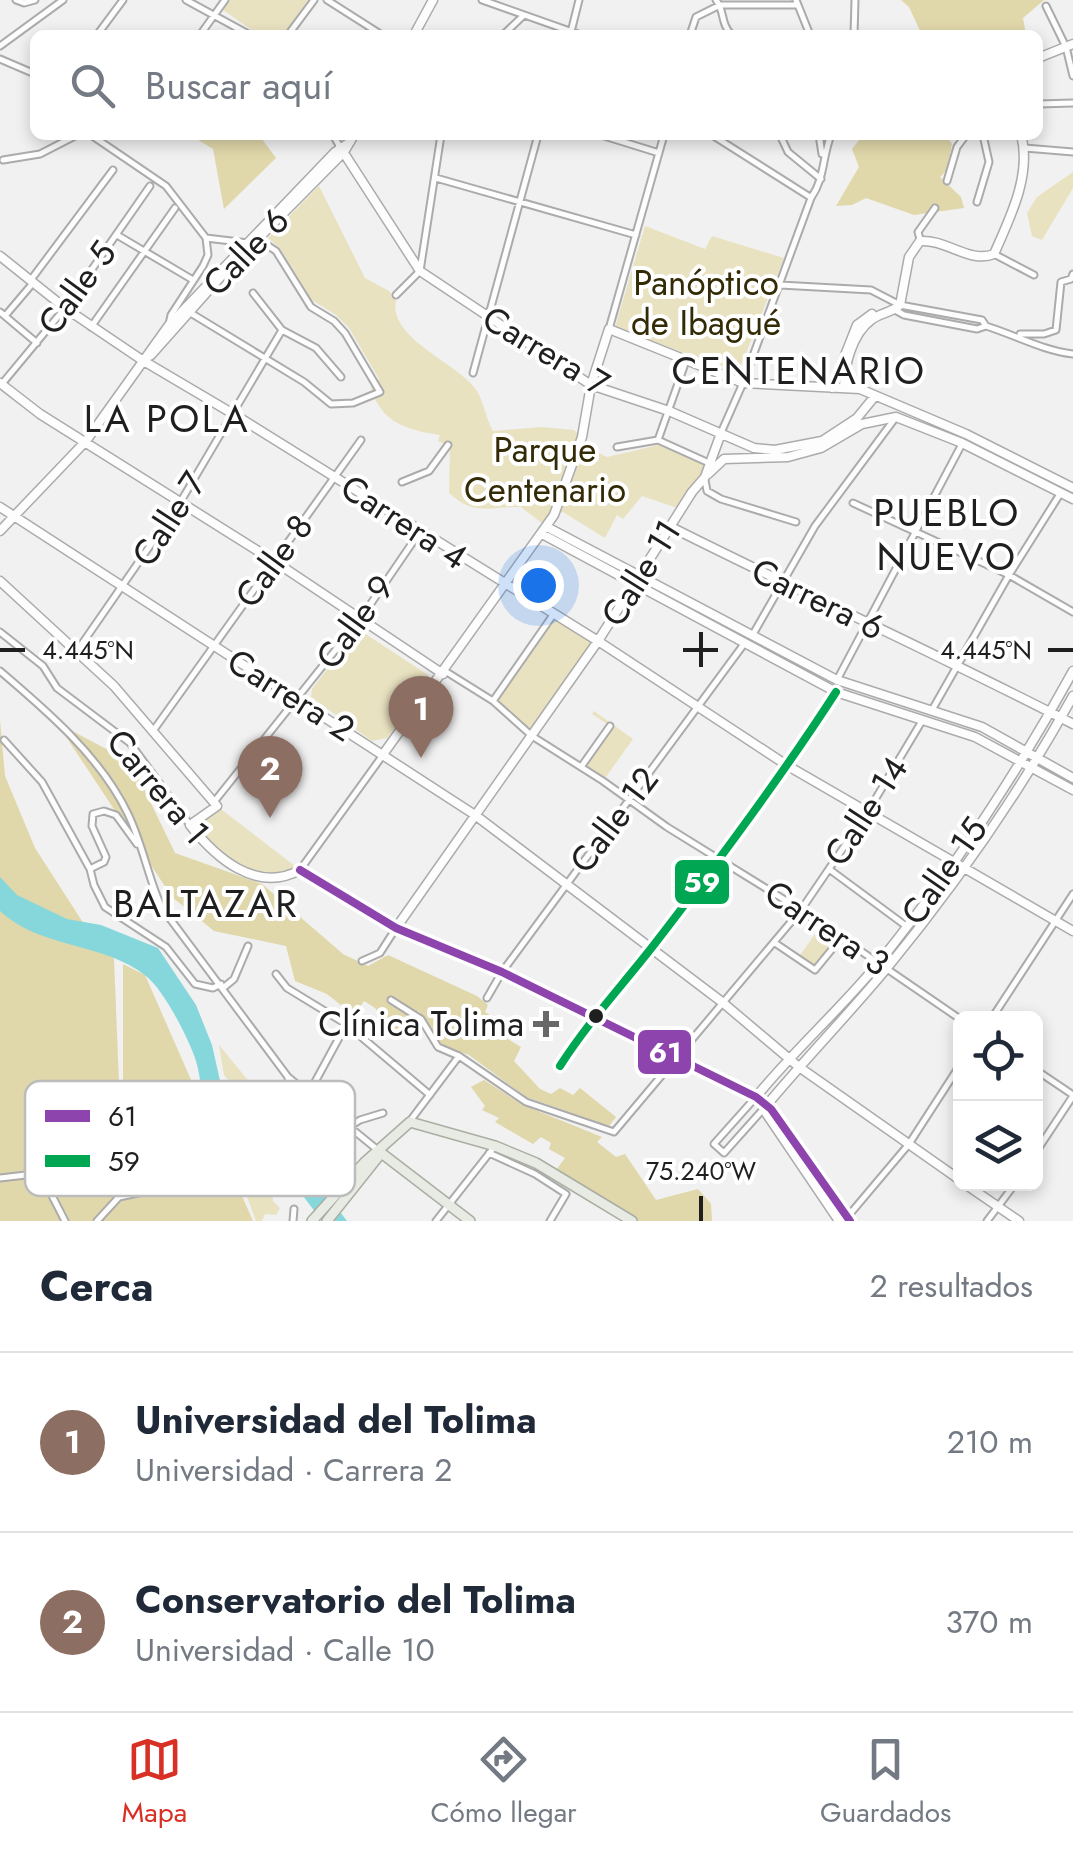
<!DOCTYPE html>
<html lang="es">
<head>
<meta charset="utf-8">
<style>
  body { margin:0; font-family:Jost,sans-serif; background:#f6f6f7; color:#1f2937 }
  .controls { position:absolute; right:30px; bottom:30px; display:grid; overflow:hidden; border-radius:15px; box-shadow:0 5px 15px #0003 }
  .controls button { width:90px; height:90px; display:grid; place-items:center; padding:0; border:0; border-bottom:2px solid #e0e1e3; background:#fff; color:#1f2937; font:50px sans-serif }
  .you { position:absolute; left:538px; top:585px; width:35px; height:35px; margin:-25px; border:8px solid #fff; border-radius:50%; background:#1a73e8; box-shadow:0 0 0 15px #1a73e833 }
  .badge { display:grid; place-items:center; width:65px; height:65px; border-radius:50%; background:#d93025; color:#fff; font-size:32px; font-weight:700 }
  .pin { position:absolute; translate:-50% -82px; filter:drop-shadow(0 2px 5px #0008) }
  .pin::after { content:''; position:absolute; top:52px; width:35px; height:30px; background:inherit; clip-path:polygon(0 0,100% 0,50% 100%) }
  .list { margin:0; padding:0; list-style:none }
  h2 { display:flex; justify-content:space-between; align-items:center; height:130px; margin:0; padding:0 40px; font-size:42px }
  h2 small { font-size:32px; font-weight:400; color:#747a83 }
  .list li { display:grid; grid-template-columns:65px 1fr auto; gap:30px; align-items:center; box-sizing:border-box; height:180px; padding:0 40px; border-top:2px solid #e0e1e3 }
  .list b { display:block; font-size:38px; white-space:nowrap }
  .list p { margin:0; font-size:32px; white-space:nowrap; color:#747a83 }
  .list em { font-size:32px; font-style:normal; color:#747a83 }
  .icon { flex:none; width:55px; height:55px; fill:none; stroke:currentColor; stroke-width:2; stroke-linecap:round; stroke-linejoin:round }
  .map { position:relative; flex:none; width:1073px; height:1221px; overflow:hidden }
  .search { position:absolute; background:#fff; box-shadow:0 5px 15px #0003; left:30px; right:30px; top:30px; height:110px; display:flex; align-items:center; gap:25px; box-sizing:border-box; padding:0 35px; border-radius:15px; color:#747a83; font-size:38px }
  .sheet { height:490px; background:#fff }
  nav { display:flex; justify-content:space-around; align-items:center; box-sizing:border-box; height:140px; border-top:2px solid #e0e1e3; background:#fff; font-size:28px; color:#747a83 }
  nav a { display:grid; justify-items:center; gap:5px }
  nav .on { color:#d93025 }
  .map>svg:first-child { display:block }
</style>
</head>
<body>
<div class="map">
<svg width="1073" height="1221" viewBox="0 0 1073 1221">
  <rect width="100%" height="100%" fill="#f0f1f0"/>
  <path fill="#e9e2c1" d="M 230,0 L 308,0 L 283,35 L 259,35 L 223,10 Z
    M 1073,172 L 1073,188 L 1042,240 L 1032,236 L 1027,213 L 1037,197 Z
    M 319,186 L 365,278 L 389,291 L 396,300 C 388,338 455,362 474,387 C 484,399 485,418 493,431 L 542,427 L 574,430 L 597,452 L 607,457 L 663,444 L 709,463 L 677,508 L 642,496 L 623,519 L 617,515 L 605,538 L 563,512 L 554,515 L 547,527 L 521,507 C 489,506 475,517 449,493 L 450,447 L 438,441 L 440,435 C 406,430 380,422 371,387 L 379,379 L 349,328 L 336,315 L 312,300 L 279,247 L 268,238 Z
    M 645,226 L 705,249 L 712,236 L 784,258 L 738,373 L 615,327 Z
    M 553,615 L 598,641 L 532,736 L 493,701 Z
    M 358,629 L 428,675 L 430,681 L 387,738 L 372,741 L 311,697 L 312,689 Z
    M 594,711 L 633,739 L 603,781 L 581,767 L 610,726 L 592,714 Z
    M 217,806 L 300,870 C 252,892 220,856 190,825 Z
    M 822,924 L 841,936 L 815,969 L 798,958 Z
    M 219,1045 L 307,1152 L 322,1177 L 307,1159 L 280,1142 L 224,1075 Z
    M 261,1176 L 267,1177 L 272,1186 L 273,1201 L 280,1208 L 276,1215 L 265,1214 L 262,1221 L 256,1221 L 247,1197 Z"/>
  <path fill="#e0d7aa" d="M 901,0 L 1044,0 L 1023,18 L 1026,35 L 922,35 L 909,7 Z
    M 190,135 L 259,135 L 276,158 L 224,209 L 213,149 Z
    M 863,135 L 946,135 L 952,144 L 947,170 L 940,177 L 961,197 L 964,208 L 914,215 L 866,198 L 852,205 L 836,206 L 859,167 L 852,149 Z
    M 0,720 L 5,776 L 35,848 L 82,921 L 114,959 L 123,1181 L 123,964 L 145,975 L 253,1221 L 0,1221 Z
    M 57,723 L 131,762 L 175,853 L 262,884 L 343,954 L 368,966 L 388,955 L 477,996 L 488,1005 L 485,1012 L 512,1029 L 508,1039 L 521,1047 L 514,1061 L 540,1089 L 551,1094 L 560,1088 L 573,1095 L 580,1088 L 616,1117 L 609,1126 L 526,1097 L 469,1055 L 441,1045 L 418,1010 L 417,1034 L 397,1038 L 375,1008 L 364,1001 L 349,1022 L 347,1010 L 327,994 L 295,981 L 286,946 L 214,931 L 172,897 Z
    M 484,1080 L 523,1105 L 602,1137 L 597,1142 L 616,1157 L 625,1154 L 656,1200 L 698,1189 L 711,1204 L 712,1221 L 639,1221 L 557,1169 L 565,1158 L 549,1149 L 551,1143 L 541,1137 L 533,1144 L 495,1122 L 499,1118 L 482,1110 L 485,1106 L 471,1087 Z"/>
  <path fill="#86d7dc" d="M 0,877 L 17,895 L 67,919 L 101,925 L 158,948 L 196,1005 L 212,1045 L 221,1085 L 232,1109 L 262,1141 L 301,1161 L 347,1221 L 322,1221 C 313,1210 304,1194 292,1186 C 264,1165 225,1158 209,1121 C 201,1102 202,1081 196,1061 C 189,1039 164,990 146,976 C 104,942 40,949 0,911 Z"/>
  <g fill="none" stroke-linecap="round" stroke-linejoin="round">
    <defs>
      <path id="street" d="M 16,0 L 24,3 L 35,0
        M 186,0 L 250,35
        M 327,0 L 382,35
        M 482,0 L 581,35
        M 716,0 C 725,11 720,24 732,35
        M 796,0 L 810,35
        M 1046,6 L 1066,47 L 1073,76
        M 571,32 L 579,0
        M 97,35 L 123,0
        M 200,35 L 225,0
        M 288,35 L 314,0
        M 503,35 L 524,15
        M 690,35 L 696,17 L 720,5 L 798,5
        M 854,35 L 855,0
        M 0,46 L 63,0
        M 0,59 L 35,74
        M 1038,104 L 1073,103
        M 91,135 L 166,186 L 206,238 L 248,243
        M 333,135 L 340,147
        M 601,135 L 659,153
        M 712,135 L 810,197
        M 780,135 L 788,152 L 821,179
        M 819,135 L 822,154
        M 1025,148 L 1073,152
        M 3,160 L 40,154 L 77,135
        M 436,178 L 636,235
        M 947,181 L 957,147 L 966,135
        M 977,202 L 989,162 L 983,135
        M 117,235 L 193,280
        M 920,239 L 918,232 L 935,208
        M 994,254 L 1034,275
        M 30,281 L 113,170
        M 780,285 L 871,290 L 900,305 L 982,320 L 986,326 C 1015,335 1044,351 1073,354
        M 253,293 L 282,330 L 316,348 L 341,377
        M 396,295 L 420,271 L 441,135
        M 895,310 L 904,315 L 977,329 L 986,326
        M 0,312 L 37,343
        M 189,312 L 304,382 L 331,404 L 353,403 L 380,392 L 345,333 L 334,321 L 311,307 L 276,251 L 258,239
        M 5,316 L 33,283
        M 169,324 L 171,315 L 203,266 L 208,255 L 206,238
        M 91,327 L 175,208
        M 609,329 L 664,135
        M 1020,334 L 1044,334 L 1056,330 L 1061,282 L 1071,279 L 1073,274
        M 473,373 L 538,135
        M 1,385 L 65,308 L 150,186
        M 720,435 L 743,383 L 811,198 C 825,178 822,158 831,135
        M 658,440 L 687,358
        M 617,447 L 658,440 L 709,463
        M 705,480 L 707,491 L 721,499 L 796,522
        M 402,482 L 429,471 L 448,445
        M 853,503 L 1009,575 L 1073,612
        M 0,632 L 43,666 L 57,688 L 130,743 L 190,825
        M 752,636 L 815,526 L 896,417
        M 77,651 L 181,501 L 282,330
        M 0,671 C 47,711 101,757 128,814 C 143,845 148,878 162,908 L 288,1077 L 379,1151
        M 445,671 L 493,701 L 532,736 L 603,781 L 667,827 L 801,910 L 960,1019
        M 837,680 L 962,444
        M 493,701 L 553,615
        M 932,710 L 1009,575 L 1060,494
        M 153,731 L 361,440
        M 4,740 L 42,782 L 90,869 L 94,885 L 105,907 L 166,947 L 195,984 L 213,988 L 221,984
        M 581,767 L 610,726
        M 214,802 L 361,618 L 419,533
        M 90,869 L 104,862 L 106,857 L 92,826 L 93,814 L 104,811 L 116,815 L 137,844
        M 829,869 L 906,926
        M 300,870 L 383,755
        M 775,943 L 815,970 L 842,937
        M 362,961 L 380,953 L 396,928
        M 276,974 L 287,988 L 346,1024 L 430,1095
        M 223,988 L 234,979 L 248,946
        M 487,998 L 502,972 L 744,644
        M 391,1000 L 421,1019 L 438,1047 L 459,1056 L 526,1102 L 614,1132 L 801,910 L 867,813 L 922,721
        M 992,1018 L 1073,894
        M 560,1066 C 589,1021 621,987 653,946 C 717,863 780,779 836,692
        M 1036,1070 L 1073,1095
        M 288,1078 L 299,1119 L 344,1184
        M 309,1093 L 346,1025
        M 756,1097 L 714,1144 L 724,1153 L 766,1106
        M 410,1121 L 459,1056
        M 349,1127 L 360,1120 L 383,1113
        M 1036,1152 L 1073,1096
        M 489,1153 L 535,1174 L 566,1194 L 550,1221
        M 0,1178 L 26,1175 L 44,1180 L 65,1221
        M 97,1221 L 119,1197 L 143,1192
        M 293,1221 L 294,1209
        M 436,1221 L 495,1146
        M 844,1221 L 909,1144 L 960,1065
        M 987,1221 L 1015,1184"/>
      <path id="secondary" d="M 414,35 L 433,0
        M 1038,58 L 1073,44
        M 340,147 L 420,271 L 591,385 L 669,411 L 754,448 L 775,450 L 822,441 L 857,418 L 875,396
        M 0,256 L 65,308 L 142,360 L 235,415 L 598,641 L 788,766 L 1073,931
        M 142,360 L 151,355 L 223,274 L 344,152 L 354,135
        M 0,383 L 40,414 L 274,561 L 443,674
        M 832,388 L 857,325 L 872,314
        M 844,388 C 844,366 852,334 871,320 C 880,313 891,313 900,305 L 909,257 L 920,241 C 946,239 970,264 994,254 C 1010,218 1032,174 1021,135
        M 708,474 L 724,459 L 788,457 L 821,448 L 862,424 L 896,417 L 962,443 L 1073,499
        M 0,507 L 475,815 L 722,1002 L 799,1067 L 960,1180
        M 547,527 L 837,680 L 982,727 L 1073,778
        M 671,527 C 804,594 940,655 1073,724
        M 0,531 L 86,441 L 169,325 L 335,152 L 350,142
        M 542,534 L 836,692 L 975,737 L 1073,790
        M 0,581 L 114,686 L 217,806 L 190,825 C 215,857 256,894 300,870 L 396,928 L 502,972 L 756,1097 L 771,1109 L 850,1221
        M 384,753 L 554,515 L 582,437 L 591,385 L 609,329 L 743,383 L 860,389 L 966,434 L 1073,488
        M 396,928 L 598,641 L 692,492 L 705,477 L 720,436
        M 756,1097 C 795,1049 842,1008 881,960 C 953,870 1018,772 1073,671
        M 766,1106 C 805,1059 848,1015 887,968 C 957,883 1020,792 1073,696
        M 766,1106 L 766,1113 L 839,1221
        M 965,1184 L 1019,1221"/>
      <path id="primary" d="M 380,1152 L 470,1221
        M 312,1221 L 365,1162 L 410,1122 L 495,1146 L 536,1163 L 632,1221
        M 327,1221 L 378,1157"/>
    </defs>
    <use href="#street" stroke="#ababab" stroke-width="9"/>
    <use href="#secondary" stroke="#ababab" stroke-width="11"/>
    <use href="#primary" stroke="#aaaea2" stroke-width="12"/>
    <use href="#street" stroke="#fdfdfd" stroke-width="5"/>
    <use href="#secondary" stroke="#fdfdfd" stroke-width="8"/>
    <use href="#primary" stroke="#e8ebe4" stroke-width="9"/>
    <defs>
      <path id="bus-1" d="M 300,870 L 396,928 L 502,972 L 756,1097 L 771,1109 L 850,1221"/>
      <path id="bus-2" d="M 560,1066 C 589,1021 621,987 653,946 C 717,863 780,779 836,692"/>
    </defs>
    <use href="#bus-1" stroke="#fff" stroke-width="15"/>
    <use href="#bus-2" stroke="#fff" stroke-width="15"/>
    <use href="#bus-1" stroke="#8e44ad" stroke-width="8"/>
    <use href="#bus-2" stroke="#00a651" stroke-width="8"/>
  </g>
  <path fill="none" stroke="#1e1f1e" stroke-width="4" d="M 701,632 L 701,667M 0,650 L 25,650M 683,650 L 718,650M 1048,650 L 1073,650M 701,1196 L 701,1221"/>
  <circle fill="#1e1f1e" stroke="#fff" stroke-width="4" cx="596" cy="1016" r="9"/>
  <path fill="#686868" stroke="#fff" stroke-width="4" d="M541 1009h10v10h10v10h-10v10h-10v-10h-10v-10h10z"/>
  <g text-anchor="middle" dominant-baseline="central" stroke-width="8" stroke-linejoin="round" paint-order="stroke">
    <g font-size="35" fill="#1e1f1e" stroke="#fff">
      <text transform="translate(246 252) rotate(-46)">Calle 6</text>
      <text transform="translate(77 288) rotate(-54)">Calle 5</text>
      <text transform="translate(546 351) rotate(31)">Carrera 7</text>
      <text transform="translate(169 519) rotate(-57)">Calle 7</text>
      <text transform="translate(404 522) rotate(33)">Carrera 4</text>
      <text transform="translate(274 561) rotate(-54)">Calle 8</text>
      <text transform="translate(641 573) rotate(-58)">Calle 11</text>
      <text transform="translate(818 599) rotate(26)">Carrera 6</text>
      <text transform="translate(355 622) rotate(-54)">Calle 9</text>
      <text transform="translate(291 695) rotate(32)">Carrera 2</text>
      <text transform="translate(158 787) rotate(50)">Carrera 1</text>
      <text transform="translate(866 811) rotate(-57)">Calle 14</text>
      <text transform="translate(614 820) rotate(-53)">Calle 12</text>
      <text transform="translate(944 871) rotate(-55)">Calle 15</text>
      <text transform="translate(827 928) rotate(34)">Carrera 3</text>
    </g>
    <g font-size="35" fill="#332b06" stroke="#fff">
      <text x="706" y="283">Panóptico<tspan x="706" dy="40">de Ibagué</tspan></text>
      <text x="545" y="450">Parque<tspan x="545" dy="40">Centenario</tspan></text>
    </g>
    <g font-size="35" fill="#1e1f1e" stroke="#fff" text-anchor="end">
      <text x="524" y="1024">Clínica Tolima</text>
    </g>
    <g font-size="38" letter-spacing="2.5" fill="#1e1f1e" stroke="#fff">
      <text x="799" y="370">CENTENARIO</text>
      <text x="167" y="418">LA POLA</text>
      <text x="947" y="512">PUEBLO<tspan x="947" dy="44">NUEVO</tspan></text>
      <text x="206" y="903">BALTAZAR</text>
    </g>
  </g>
  <rect x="25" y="1081" width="330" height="115" rx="15" fill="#fff" stroke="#bcbcbc" stroke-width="2.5"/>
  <rect x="45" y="1110" width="45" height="12" fill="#8e44ad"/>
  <rect x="45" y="1155" width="45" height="12" fill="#00a651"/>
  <g font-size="28" fill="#1e1f1e">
    <text x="108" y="1126">61</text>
    <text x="108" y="1171">59</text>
  </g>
  <g font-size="25" text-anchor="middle" fill="#1e1f1e" stroke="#fff" stroke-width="8" stroke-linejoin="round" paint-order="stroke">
    <text x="88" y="659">4.445°N</text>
    <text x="986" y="659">4.445°N</text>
    <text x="701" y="1180">75.240°W</text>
  </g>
  <g stroke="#fff" stroke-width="4">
    <rect x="673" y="858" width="58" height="48" rx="10" fill="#00a651"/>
    <rect x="636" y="1028" width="57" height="48" rx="10" fill="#8e44ad"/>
  </g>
  <g font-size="28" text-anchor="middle" font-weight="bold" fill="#fff">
    <text x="702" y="892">59</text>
    <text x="665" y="1062">61</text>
  </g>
</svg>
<div class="controls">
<button><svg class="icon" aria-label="locate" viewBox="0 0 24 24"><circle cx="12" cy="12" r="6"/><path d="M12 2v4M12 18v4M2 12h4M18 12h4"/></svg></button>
<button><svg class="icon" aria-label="layers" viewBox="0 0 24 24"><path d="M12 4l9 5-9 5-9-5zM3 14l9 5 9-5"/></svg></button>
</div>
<div class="you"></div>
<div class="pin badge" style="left:421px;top:758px;background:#8d6e63">1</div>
<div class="pin badge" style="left:270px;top:818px;background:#8d6e63">2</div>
<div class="search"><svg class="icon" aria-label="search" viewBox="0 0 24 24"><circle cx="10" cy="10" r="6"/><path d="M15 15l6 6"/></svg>Buscar aquí</div>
</div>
<section class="sheet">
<h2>Cerca<small>2 resultados</small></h2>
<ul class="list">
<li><span class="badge" style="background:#8d6e63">1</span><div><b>Universidad del Tolima</b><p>Universidad · Carrera 2</p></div><em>210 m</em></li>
<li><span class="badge" style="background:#8d6e63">2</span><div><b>Conservatorio del Tolima</b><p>Universidad · Calle 10</p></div><em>370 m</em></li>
</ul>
</section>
<nav>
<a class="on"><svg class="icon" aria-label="map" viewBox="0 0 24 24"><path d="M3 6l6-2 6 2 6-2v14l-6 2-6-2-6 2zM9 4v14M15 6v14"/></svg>Mapa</a>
<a><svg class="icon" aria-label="directions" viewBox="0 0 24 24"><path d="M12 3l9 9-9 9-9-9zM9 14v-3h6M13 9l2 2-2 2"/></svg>Cómo llegar</a>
<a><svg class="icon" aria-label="saved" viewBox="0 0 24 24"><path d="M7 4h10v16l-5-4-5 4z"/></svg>Guardados</a>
</nav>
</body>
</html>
